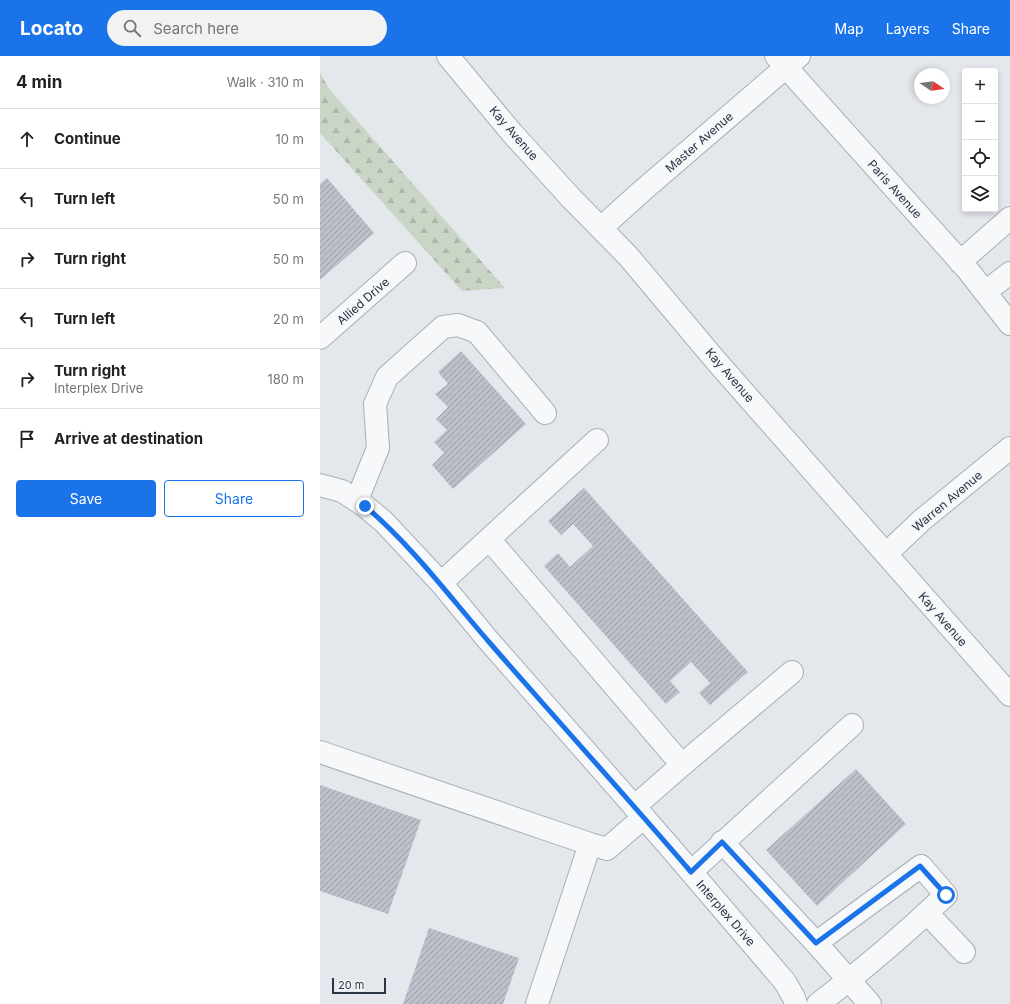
<!DOCTYPE html>
<html lang="en">
<head>
<meta charset="utf-8">
<style>
  body { margin:0; font-family:Inter,sans-serif; background:#f2f2f2; color:#222 }
  .controls { position:absolute; right:12px; top:12px; display:grid; overflow:hidden; border-radius:4px; box-shadow:0 2px 6px #0003 }
  .controls button { width:36px; height:36px; display:grid; place-items:center; padding:0; border:0; border-bottom:1px solid #e0e0e0; background:#fff; color:#222; font:20px sans-serif }
  .compass { position:absolute; left:594px; top:12px; width:36px; height:36px; border-radius:50%; background:#fff; box-shadow:0 2px 6px #0003; rotate:103deg }
  .scale { position:absolute; left:12px; bottom:10px; width:54px; box-sizing:border-box; padding-left:4px; border:2px solid #2b3445; border-top:0; font-size:11px; line-height:14px; white-space:nowrap; color:#2b3445; -webkit-text-stroke:3px #f4f6f9; paint-order:stroke }
  .stop { position:absolute; width:12px; height:12px; margin:-9px; border:3px solid #1a73e8; border-radius:50%; background:#fff }
  .stop.end { background:#1a73e8; border-color:#fff; box-shadow:0 1px 4px #0008 }
  .list { margin:0; padding:0; list-style:none }
  h2 { display:flex; justify-content:space-between; align-items:center; height:52px; margin:0; padding:0 16px; font-size:17px }
  h2 small { font-size:13px; font-weight:400; color:#767676 }
  .list li { display:grid; grid-template-columns:26px 1fr auto; gap:12px; align-items:center; box-sizing:border-box; height:60px; padding:0 16px; border-top:1px solid #e0e0e0 }
  .list b { display:block; font-size:15px; white-space:nowrap }
  .list p { margin:0; font-size:13px; white-space:nowrap; color:#767676 }
  .list em { font-size:13px; font-style:normal; color:#767676 }
  .actions { display:flex; gap:8px; padding:12px 16px }
  .actions a { flex:1; padding:9px 0; border:1px solid #1a73e8; border-radius:4px; text-align:center; font-size:14px; color:#1a73e8 }
  .actions .main { background:#1a73e8; color:#fff }
  .icon { flex:none; width:22px; height:22px; fill:none; stroke:currentColor; stroke-width:2; stroke-linecap:round; stroke-linejoin:round }
  .map { position:relative; flex:none; width:690px; height:948px; overflow:hidden }
  header { display:flex; align-items:center; gap:24px; box-sizing:border-box; height:56px; padding:0 20px; background:#1a73e8; color:#fff }
  header strong { font-size:19px }
  nav { display:flex; gap:22px; margin-inline-start:auto; font-size:14px }
  .search { width:280px; height:36px; background:#f2f2f2; display:flex; align-items:center; gap:10px; box-sizing:border-box; padding:0 14px; border-radius:22px; color:#767676; font-size:15px }
  main { display:flex }
  aside { flex:1; background:#fff }
  .map>svg:first-child { display:block }
</style>
</head>
<body>
<header>
<strong>Locato</strong>
<div class="search"><svg class="icon" aria-label="search" viewBox="0 0 24 24"><circle cx="10" cy="10" r="6"/><path d="M15 15l6 6"/></svg>Search here</div>
<nav><a>Map</a><a>Layers</a><a>Share</a></nav>
</header>
<main>
<aside>
<h2>4 min<small>Walk · 310 m</small></h2>
<ul class="list">
<li><svg class="icon" aria-label="ahead" viewBox="0 0 24 24"><path d="M12 20V5M6 11l6-6 6 6"/></svg><div><b>Continue</b></div><em>10 m</em></li>
<li><svg class="icon" aria-label="left" viewBox="0 0 24 24"><path d="M17 20v-9H6M10 6l-5 5 5 5"/></svg><div><b>Turn left</b></div><em>50 m</em></li>
<li><svg class="icon" aria-label="right" viewBox="0 0 24 24"><path d="M7 20v-9h11M14 6l5 5-5 5"/></svg><div><b>Turn right</b></div><em>50 m</em></li>
<li><svg class="icon" aria-label="left" viewBox="0 0 24 24"><path d="M17 20v-9H6M10 6l-5 5 5 5"/></svg><div><b>Turn left</b></div><em>20 m</em></li>
<li><svg class="icon" aria-label="right" viewBox="0 0 24 24"><path d="M7 20v-9h11M14 6l5 5-5 5"/></svg><div><b>Turn right</b><p>Interplex Drive</p></div><em>180 m</em></li>
<li><svg class="icon" aria-label="arrive" viewBox="0 0 24 24"><path d="M6 21V4h12l-3 4 3 4H6"/></svg><div><b>Arrive at destination</b></div></li>
</ul>
<div class="actions"><a class="main">Save</a><a>Share</a></div>
</aside>
<div class="map">
<svg width="690" height="948" viewBox="0 0 690 948">
  <defs>
    <pattern id="forest-firs" width="22" height="20" patternUnits="userSpaceOnUse"><rect width="22" height="20" fill="#c9d6c5"/><path d="M5 1l3.5 6h-7zM16 11l3.5 6h-7z" fill="#adb8ab"/></pattern>
    <pattern id="building-hatch" width="6" height="6" patternUnits="userSpaceOnUse"><rect width="6" height="6" fill="#bbc0ca"/><path d="M-1 1l2-2M0 6l6-6M5 7l2-2" fill="none" stroke="#989da6"/></pattern>
  </defs>
  <rect width="100%" height="100%" fill="#e4e7ec"/>
  <path fill="url(#forest-firs)" d="M 0,17 L 10,34 L 185,232 L 142,235 L 0,77 Z"/>
  <path fill="url(#building-hatch)" d="M 7,122 L 54,177 L 0,224 L 0,128 Z
    M 141,295 L 206,368 L 133,433 L 112,409 L 124,397 L 114,386 L 127,374 L 116,363 L 128,351 L 115,338 L 128,328 L 118,316 Z
    M 264,432 L 428,616 L 390,649 L 379,637 L 390,627 L 371,606 L 350,625 L 360,636 L 346,648 L 224,510 L 238,497 L 250,511 L 273,490 L 253,468 L 241,479 L 228,465 Z
    M 536,713 L 586,768 L 497,850 L 446,794 Z
    M 0,729 L 101,764 L 68,858 L 0,835 Z
    M 109,872 L 199,902 L 183,948 L 83,948 Z"/>
  <g fill="none" stroke-linecap="round" stroke-linejoin="round">
    <defs>
      <path id="minor" d="M 128,0 L 192,77 L 251,142 L 308,200 L 397,306 L 690,639
        M 456,0 L 647,213 L 690,268
        M 281,172 L 322,135 L 479,0
        M 640,206 L 690,162
        M 665,236 L 690,217
        M 0,282 L 85,207
        M 0,429 L 22,435 L 45,450 L 64,466 L 121,527 L 168,584 L 348,789 L 465,926 L 474,942 L 476,948
        M 37,444 L 58,392 L 55,348 L 67,321 L 123,271 L 138,269 L 157,276 L 225,357
        M 169,483 L 362,709 L 314,751
        M 566,498 L 602,464 L 690,392
        M 121,527 L 277,384
        M 0,696 L 270,788 L 217,948
        M 362,709 L 472,616
        M 402,786 L 496,887 L 550,948
        M 270,788 L 287,793 L 324,761
        M 371,816 L 532,669
        M 607,857 L 644,896
        M 496,887 L 601,810 L 626,839 C 586,877 543,914 498,948"/>
    </defs>
    <use href="#minor" stroke="#a9aeb7" stroke-width="24"/>
    <use href="#minor" stroke="#f7f8fa" stroke-width="22"/>
  </g>
  <g fill="none" stroke-linecap="round" stroke-linejoin="round">
    <path stroke="#1a73e8" stroke-width="5" d="M 45,450 C 92,490 129,540 169,586 C 236,663 305,739 371,816 L 402,786 L 496,887 L 600,810 L 626,839"/>
  </g>
  <g text-anchor="middle" dominant-baseline="central" stroke-width="3" stroke-linejoin="round" paint-order="stroke">
    <g font-size="12" fill="#2b3445" stroke="#f4f6f9">
      <text transform="translate(194 77) rotate(49)">Kay Avenue</text>
      <text transform="translate(379 86) rotate(-41)">Master Avenue</text>
      <text transform="translate(575 133) rotate(48)">Paris Avenue</text>
      <text transform="translate(43 245) rotate(-41)">Allied Drive</text>
      <text transform="translate(410 319) rotate(49)">Kay Avenue</text>
      <text transform="translate(627 445) rotate(-40)">Warren Avenue</text>
      <text transform="translate(623 563) rotate(49)">Kay Avenue</text>
      <text transform="translate(406 857) rotate(49)">Interplex Drive</text>
    </g>
  </g>
</svg>
<div class="controls">
<button>+</button>
<button>−</button>
<button><svg class="icon" aria-label="locate" viewBox="0 0 24 24"><circle cx="12" cy="12" r="6"/><path d="M12 2v4M12 18v4M2 12h4M18 12h4"/></svg></button>
<button><svg class="icon" aria-label="layers" viewBox="0 0 24 24"><path d="M12 4l9 5-9 5-9-5zM3 14l9 5 9-5"/></svg></button>
</div>
<svg class="compass" viewBox="-18 -18 36 36"><path d="M0-13l5 13h-10z" fill="#e53935"/><path d="M0 13l5-13h-10z" fill="#767676"/></svg>
<div class="scale">20 m</div>
<div class="stop" style="left:626px;top:839px"></div>
<div class="stop end" style="left:45px;top:450px"></div>
</div>
</main>
</body>
</html>
